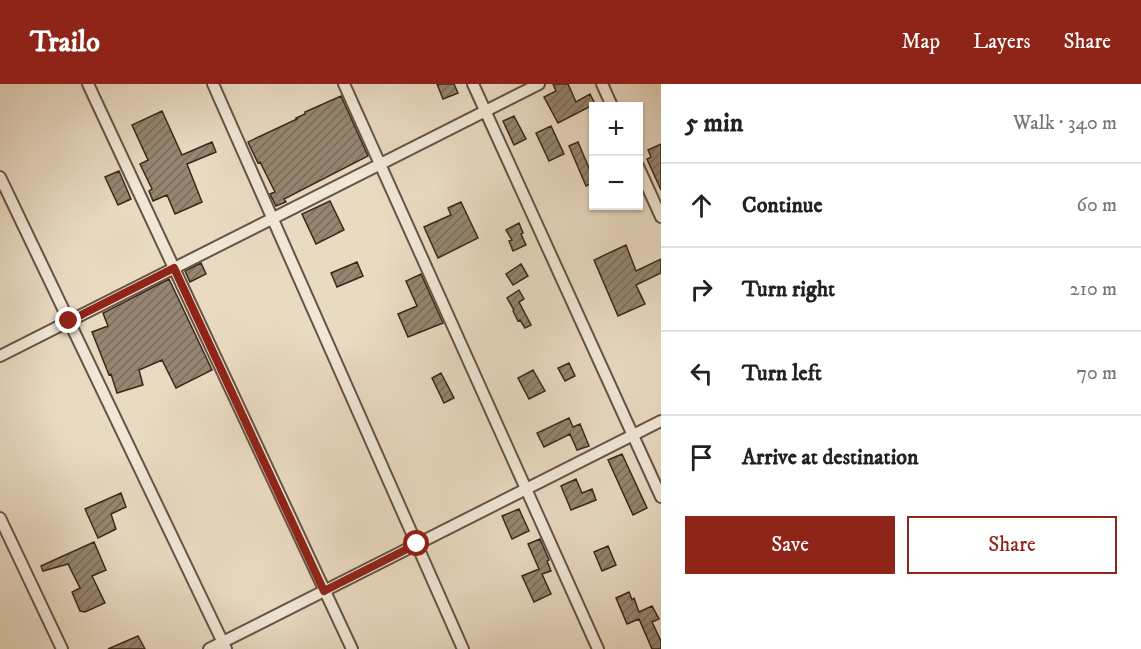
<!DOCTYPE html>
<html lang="en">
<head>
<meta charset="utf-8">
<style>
  body { margin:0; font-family:"IM FELL DW Pica",serif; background:#f2f2f2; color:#222 }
  .controls { position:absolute; right:18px; top:18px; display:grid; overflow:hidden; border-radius:0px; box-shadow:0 2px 4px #0004 }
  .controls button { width:54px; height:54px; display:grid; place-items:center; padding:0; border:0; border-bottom:2px solid #e0e0e0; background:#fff; color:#222; font:30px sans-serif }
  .stop { position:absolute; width:18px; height:18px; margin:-14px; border:4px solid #8f2418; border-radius:50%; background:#fff }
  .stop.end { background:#8f2418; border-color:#fff; box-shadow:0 2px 6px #0008 }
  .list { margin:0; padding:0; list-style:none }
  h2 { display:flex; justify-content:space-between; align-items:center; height:78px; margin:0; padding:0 24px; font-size:26px }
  h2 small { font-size:20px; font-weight:400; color:#767676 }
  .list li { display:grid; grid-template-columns:39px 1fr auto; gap:18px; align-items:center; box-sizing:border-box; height:84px; padding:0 24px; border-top:2px solid #e0e0e0 }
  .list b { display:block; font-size:22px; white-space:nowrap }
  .list em { font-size:20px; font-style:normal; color:#767676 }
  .actions { display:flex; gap:12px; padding:18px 24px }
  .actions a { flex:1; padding:14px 0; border:2px solid #8f2418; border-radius:0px; text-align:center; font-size:21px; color:#8f2418 }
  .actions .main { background:#8f2418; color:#fff }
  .icon { flex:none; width:33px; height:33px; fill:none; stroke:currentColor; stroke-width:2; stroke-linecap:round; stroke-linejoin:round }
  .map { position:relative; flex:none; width:661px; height:565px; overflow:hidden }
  header { display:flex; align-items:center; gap:36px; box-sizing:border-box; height:84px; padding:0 30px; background:#8f2418; color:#fff }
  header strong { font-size:28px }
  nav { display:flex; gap:33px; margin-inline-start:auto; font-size:21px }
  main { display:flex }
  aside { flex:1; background:#fff }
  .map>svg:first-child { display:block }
</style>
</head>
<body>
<header>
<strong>Trailo</strong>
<nav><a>Map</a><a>Layers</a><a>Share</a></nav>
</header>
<main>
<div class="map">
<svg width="661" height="565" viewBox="0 0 661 565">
  <defs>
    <pattern id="building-hatch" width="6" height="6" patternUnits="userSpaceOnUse" patternTransform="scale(1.5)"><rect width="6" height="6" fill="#958571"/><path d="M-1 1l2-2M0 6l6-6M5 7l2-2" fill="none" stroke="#7b6d5c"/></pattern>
  </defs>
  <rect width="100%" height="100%" fill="#e9dac2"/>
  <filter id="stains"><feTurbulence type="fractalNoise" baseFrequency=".00333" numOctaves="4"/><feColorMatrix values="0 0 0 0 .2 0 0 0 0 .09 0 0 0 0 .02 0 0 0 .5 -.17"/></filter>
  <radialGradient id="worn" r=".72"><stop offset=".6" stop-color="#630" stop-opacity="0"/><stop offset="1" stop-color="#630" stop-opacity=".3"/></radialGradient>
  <path fill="url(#building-hatch)" stroke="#3b2819" stroke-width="1.5" d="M 437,0 L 454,0 L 458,9 L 443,15 Z
    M 553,0 L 568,0 L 576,18 L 590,10 L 595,20 L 558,39 L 544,13 L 556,7 Z
    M 341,12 L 368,72 L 284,115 L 286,118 L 276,122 L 270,110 L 275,108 L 260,78 L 258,79 L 248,58 L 297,35 L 296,34 L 305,30 L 305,28 Z
    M 162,27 L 182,71 L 212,58 L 216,68 L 187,80 L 202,118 L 175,130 L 167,111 L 153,117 L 149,107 L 152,105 L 140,80 L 148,76 L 132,41 Z
    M 514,32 L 526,55 L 514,61 L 503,37 Z
    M 551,42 L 564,70 L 549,77 L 536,49 Z
    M 578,58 L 594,96 L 594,98 L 586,102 L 569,62 Z
    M 661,60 L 661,106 L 647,75 L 651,73 L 648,66 Z
    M 119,87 L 131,115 L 118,121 L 105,93 Z
    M 330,117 L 344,146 L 316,160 L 302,130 Z
    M 461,118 L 478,154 L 438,174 L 424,143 L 451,131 L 448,124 Z
    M 519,139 L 523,149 L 521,150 L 526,161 L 513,167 L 509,157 L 512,156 L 506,146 Z
    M 626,161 L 636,187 L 661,175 L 661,189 L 636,201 L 645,220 L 618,232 L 594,176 Z
    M 357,178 L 363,192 L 337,203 L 331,189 Z
    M 201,179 L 206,190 L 190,198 L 185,187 Z
    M 521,180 L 528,192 L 513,201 L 506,190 Z
    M 421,190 L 443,239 L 408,253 L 398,230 L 417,222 L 406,197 Z
    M 169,195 L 212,286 L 176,304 L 162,276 L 139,286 L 143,301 L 117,309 L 111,290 L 109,291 L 92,248 L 108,242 L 103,229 Z
    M 519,206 L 524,215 L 519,218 L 531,241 L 525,244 L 520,236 L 518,237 L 513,227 L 514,226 L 507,214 Z
    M 569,279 L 575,292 L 565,297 L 558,284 Z
    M 533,286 L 545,307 L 529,315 L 518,294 Z
    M 441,289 L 454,314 L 444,319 L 432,294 Z
    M 569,334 L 573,343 L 580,340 L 589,362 L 577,366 L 570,350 L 544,363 L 537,349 Z
    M 622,370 L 647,424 L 633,431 L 608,376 Z
    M 576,395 L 582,409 L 592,405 L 596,416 L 571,426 L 561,402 Z
    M 121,409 L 126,423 L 111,430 L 116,445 L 98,454 L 85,425 Z
    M 519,425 L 529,447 L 512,455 L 502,432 Z
    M 540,455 L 549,476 L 547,477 L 551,487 L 542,490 L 551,510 L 534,518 L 522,492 L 539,485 L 528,460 Z
    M 94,458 L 106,486 L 92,492 L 105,519 L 85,528 L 80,527 L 72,508 L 80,504 L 68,480 L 43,487 L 41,482 Z
    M 608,462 L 616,481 L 602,487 L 594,468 Z
    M 629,508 L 632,516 L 634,514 L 639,528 L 652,522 L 659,535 L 652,538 L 661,557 L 661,565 L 652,565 L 639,535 L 627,540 L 616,514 Z
    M 138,552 L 145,565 L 108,565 Z"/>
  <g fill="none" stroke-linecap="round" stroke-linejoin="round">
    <defs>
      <path id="minor" d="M 88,0 L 352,565
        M 213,0 L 463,565
        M 344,0 L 598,565
        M 473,0 L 661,413
        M 602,0 L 612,22
        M 638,82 L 661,133
        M 0,93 L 226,565
        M 0,272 L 539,0
        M 0,434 L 62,565
        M 209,565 L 661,337"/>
    </defs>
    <use href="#minor" stroke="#665443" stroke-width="14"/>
    <use href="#minor" stroke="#f1e7d7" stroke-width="10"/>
  </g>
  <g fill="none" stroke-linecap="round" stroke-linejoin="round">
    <path stroke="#8f2418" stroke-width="8" d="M 69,237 L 174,184 L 324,507 L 417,460"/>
  </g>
  <rect width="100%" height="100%" filter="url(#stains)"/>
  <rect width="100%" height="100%" fill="url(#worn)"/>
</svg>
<div class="controls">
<button>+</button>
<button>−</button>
</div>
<div class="stop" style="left:417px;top:460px"></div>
<div class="stop end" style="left:69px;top:237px"></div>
</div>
<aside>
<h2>5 min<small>Walk · 340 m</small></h2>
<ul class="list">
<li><svg class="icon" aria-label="ahead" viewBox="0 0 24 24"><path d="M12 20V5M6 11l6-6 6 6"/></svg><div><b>Continue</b></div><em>60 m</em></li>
<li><svg class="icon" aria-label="right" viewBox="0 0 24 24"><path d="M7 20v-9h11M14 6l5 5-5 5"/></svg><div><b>Turn right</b></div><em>210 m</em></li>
<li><svg class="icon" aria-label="left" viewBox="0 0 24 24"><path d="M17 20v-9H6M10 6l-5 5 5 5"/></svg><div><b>Turn left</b></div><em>70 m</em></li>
<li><svg class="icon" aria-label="arrive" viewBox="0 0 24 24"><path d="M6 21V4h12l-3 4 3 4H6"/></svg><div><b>Arrive at destination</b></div></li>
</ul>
<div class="actions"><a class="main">Save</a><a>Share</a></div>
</aside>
</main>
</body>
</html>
